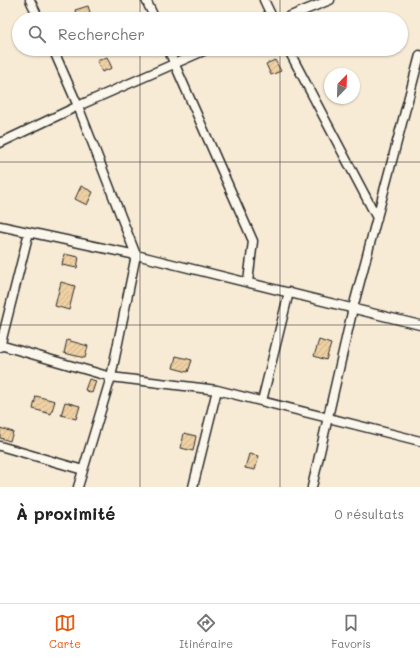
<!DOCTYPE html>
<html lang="fr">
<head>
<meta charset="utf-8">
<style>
  body { margin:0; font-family:Mali,sans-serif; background:#f6f6f6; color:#222 }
  .compass { position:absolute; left:324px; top:68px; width:36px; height:36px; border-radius:50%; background:#fff; box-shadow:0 1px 3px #0004; rotate:23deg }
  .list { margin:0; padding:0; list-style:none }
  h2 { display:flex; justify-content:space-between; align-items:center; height:52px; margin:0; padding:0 16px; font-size:17px }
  h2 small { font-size:13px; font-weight:400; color:#767676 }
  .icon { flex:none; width:22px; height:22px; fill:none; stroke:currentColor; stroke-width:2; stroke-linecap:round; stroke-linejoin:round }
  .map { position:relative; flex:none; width:420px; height:487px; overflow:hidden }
  .search { position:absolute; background:#fff; box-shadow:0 1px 3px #0004; left:12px; right:12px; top:12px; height:44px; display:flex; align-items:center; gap:10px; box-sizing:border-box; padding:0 14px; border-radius:22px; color:#767676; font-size:15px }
  .sheet { height:116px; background:#fff }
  nav { display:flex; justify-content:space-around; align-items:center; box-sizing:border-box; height:56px; border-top:1px solid #e0e0e0; background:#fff; font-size:11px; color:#767676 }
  nav a { display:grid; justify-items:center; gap:2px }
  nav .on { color:#ea580c }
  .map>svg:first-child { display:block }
</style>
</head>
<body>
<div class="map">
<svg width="420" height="487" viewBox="0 0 420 487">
  <defs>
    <pattern id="building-hatch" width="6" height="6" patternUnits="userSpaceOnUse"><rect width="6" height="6" fill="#efd0a2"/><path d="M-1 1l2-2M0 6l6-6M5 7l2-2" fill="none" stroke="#cdb38c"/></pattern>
  </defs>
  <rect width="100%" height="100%" fill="#f7ebd6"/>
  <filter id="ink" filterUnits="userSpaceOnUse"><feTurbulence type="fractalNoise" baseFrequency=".025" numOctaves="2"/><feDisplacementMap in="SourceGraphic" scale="8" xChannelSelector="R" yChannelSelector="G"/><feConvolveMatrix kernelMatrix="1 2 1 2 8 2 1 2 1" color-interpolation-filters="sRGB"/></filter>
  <g filter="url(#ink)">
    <path fill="url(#building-hatch)" stroke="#2b2b2b" d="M 88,6 L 92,19 L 78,19 L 75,10 Z
      M 107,57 L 112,68 L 102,72 L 97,61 Z
      M 275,60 L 281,71 L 271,75 L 266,64 Z
      M 81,186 L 93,192 L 87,205 L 75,199 Z
      M 64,254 L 79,257 L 77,268 L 62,265 Z
      M 61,282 L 75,286 L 69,310 L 55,306 Z
      M 67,340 L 88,346 L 85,358 L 64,353 Z
      M 319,340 L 331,344 L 326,360 L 314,356 Z
      M 176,356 L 192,360 L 188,372 L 173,368 Z
      M 89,379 L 96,381 L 92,393 L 85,390 Z
      M 36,396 L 55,401 L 51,414 L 33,409 Z
      M 65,402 L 80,406 L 76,419 L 61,415 Z
      M 0,428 L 13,432 L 10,441 L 0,438 Z
      M 184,433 L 196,436 L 193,451 L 181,448 Z
      M 249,454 L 259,456 L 255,470 L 245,468 Z"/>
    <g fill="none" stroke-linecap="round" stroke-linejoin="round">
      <defs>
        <path id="street" d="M 30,0 L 39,19
          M 146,0 L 155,19
          M 264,0 L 273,19
          M 283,19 L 330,0
          M 53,49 L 78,106 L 136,255 L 111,377 L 78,487
          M 168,49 L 253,241 L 248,282
          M 288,49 L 377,218
          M 0,143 L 78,106 L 208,49
          M 0,226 L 136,255 L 420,325
          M 0,345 L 111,377 L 217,390 L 420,441
          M 0,347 L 29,232
          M 262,401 L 289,292
          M 0,446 L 83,470
          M 193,487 L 217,390
          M 312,487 L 353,308 L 420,55"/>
      </defs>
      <use href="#street" stroke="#2b2b2b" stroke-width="11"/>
      <use href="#street" stroke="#fbf7ec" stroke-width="8"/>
    </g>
  </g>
  <path fill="none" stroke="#2b2b2b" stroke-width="1" stroke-opacity="0.55" d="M 140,0 L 140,19M 280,0 L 280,19M 140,49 L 140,487M 280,49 L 280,487M 0,162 L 420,162M 0,325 L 420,325"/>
</svg>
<svg class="compass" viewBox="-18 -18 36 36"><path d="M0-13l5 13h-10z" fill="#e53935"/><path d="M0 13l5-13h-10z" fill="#767676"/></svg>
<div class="search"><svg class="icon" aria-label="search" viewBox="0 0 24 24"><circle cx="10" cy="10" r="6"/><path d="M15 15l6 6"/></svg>Rechercher</div>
</div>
<section class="sheet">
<h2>À proximité<small>0 résultats</small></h2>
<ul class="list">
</ul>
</section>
<nav>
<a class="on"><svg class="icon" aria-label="map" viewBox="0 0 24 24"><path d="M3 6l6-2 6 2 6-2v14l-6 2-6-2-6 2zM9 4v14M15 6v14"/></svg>Carte</a>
<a><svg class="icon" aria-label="directions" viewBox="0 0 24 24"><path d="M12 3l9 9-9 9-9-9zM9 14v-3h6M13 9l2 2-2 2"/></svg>Itinéraire</a>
<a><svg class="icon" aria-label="saved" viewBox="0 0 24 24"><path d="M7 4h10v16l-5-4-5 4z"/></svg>Favoris</a>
</nav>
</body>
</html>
